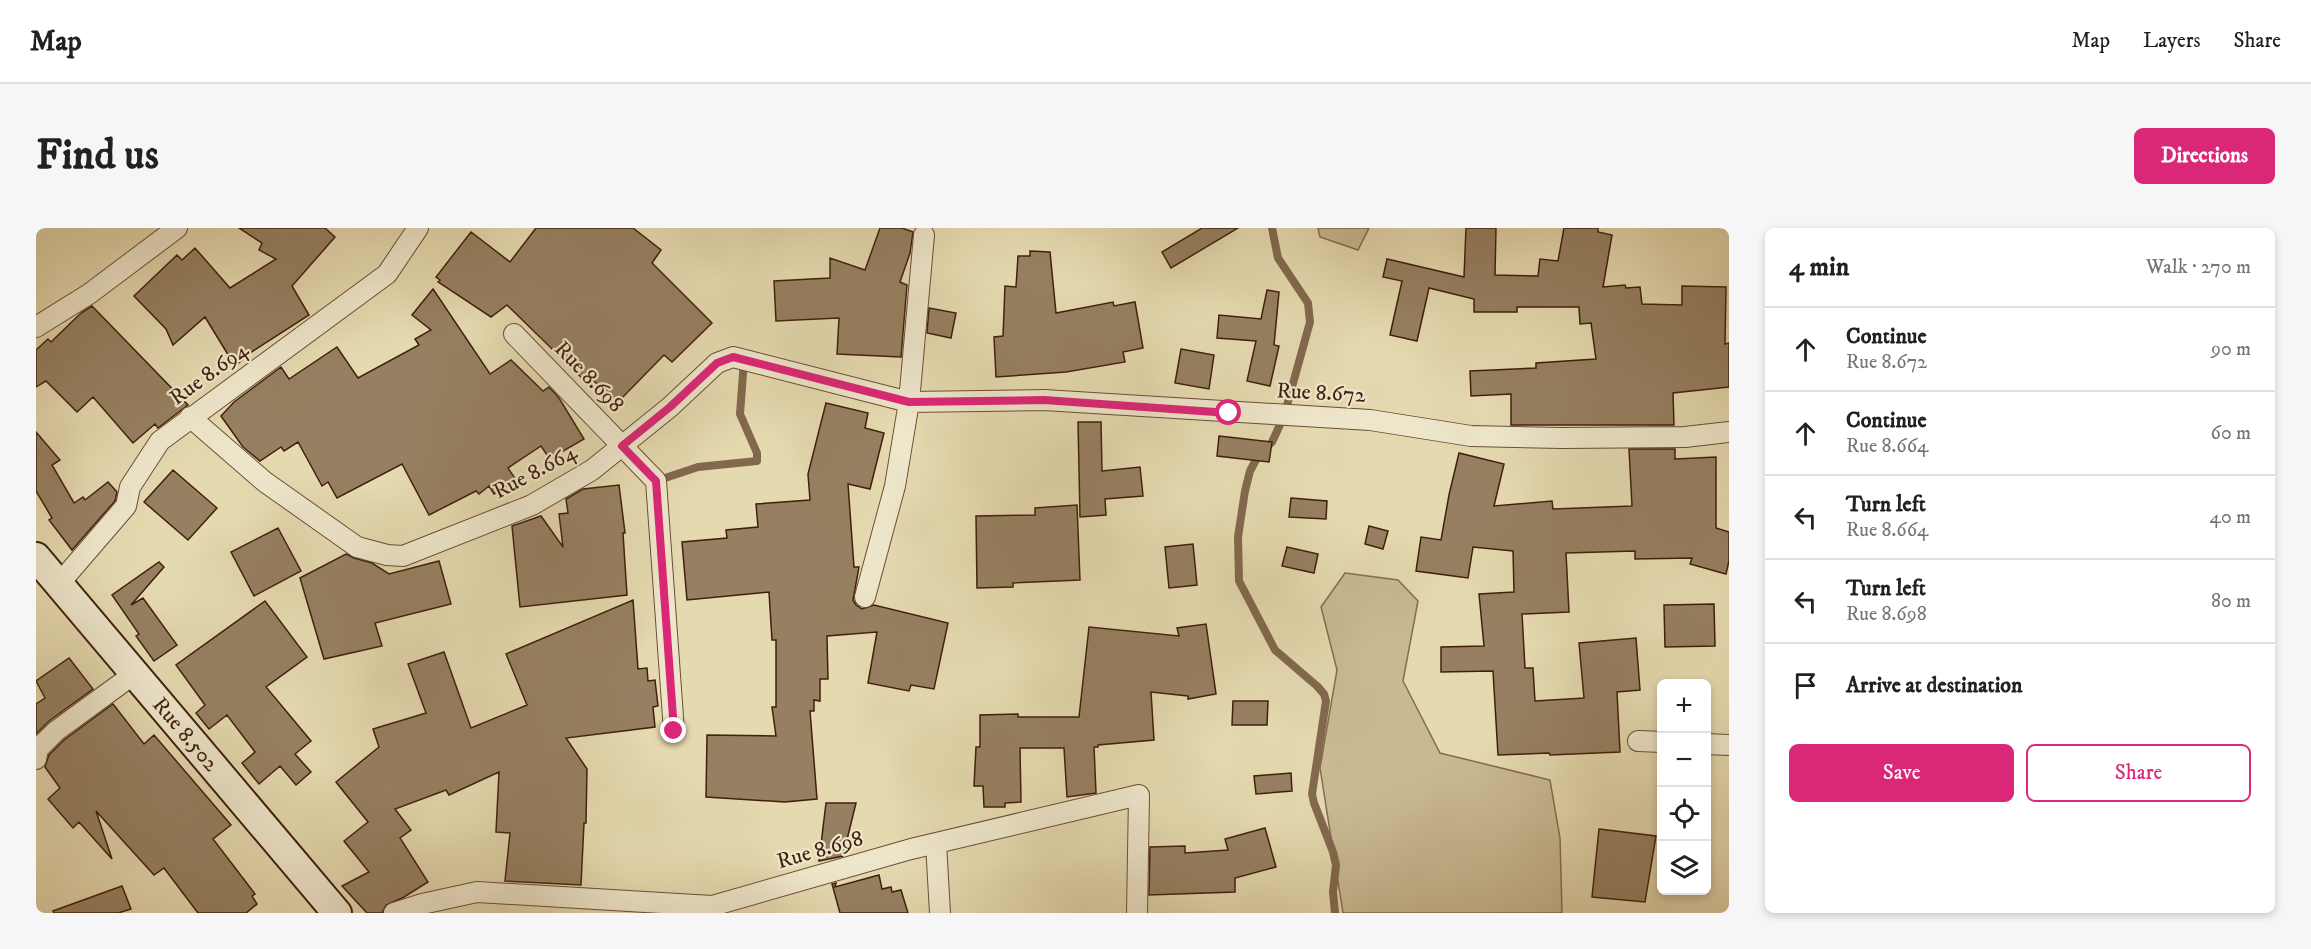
<!DOCTYPE html>
<html lang="en">
<head>
<meta charset="utf-8">
<style>
  body { margin:0; font-family:"IM FELL DW Pica",serif; background:#f6f6f6; color:#202124 }
  .controls { position:absolute; right:18px; bottom:18px; display:grid; overflow:hidden; border-radius:9px; box-shadow:0 3px 9px #0003 }
  .controls button { width:54px; height:54px; display:grid; place-items:center; padding:0; border:0; border-bottom:2px solid #e0e0e0; background:#fff; color:#202124; font:30px sans-serif }
  .stop { position:absolute; width:18px; height:18px; margin:-14px; border:4px solid #db2777; border-radius:50%; background:#fff }
  .stop.end { background:#db2777; border-color:#fff; box-shadow:0 2px 6px #0008 }
  .list { margin:0; padding:0; list-style:none }
  h2 { display:flex; justify-content:space-between; align-items:center; height:78px; margin:0; padding:0 24px; font-size:26px }
  h2 small { font-size:20px; font-weight:400; color:#757577 }
  .list li { display:grid; grid-template-columns:39px 1fr auto; gap:18px; align-items:center; box-sizing:border-box; height:84px; padding:0 24px; border-top:2px solid #e0e0e0 }
  .list b { display:block; font-size:22px; white-space:nowrap }
  .list p { margin:0; font-size:20px; white-space:nowrap; color:#757577 }
  .list em { font-size:20px; font-style:normal; color:#757577 }
  .actions { display:flex; gap:12px; padding:18px 24px }
  .actions a { flex:1; padding:14px 0; border:2px solid #db2777; border-radius:9px; text-align:center; font-size:21px; color:#db2777 }
  .actions .main { background:#db2777; color:#fff }
  .icon { flex:none; width:33px; height:33px; fill:none; stroke:currentColor; stroke-width:2; stroke-linecap:round; stroke-linejoin:round }
  .map { position:relative; flex:none; width:1693px; height:685px; overflow:hidden; border-radius:9px }
  header { display:flex; align-items:center; gap:36px; box-sizing:border-box; height:84px; padding:0 30px; background:#fff; border-bottom:2px solid #e0e0e0 }
  header strong { font-size:28px }
  nav { display:flex; gap:33px; margin-inline-start:auto; font-size:21px }
  .intro { display:flex; align-items:center; justify-content:space-between; box-sizing:border-box; height:144px; padding:0 36px }
  h1 { margin:0; font-size:42px }
  .button { padding:15px 27px; border-radius:9px; background:#db2777; color:#fff; font-size:21px; font-weight:700 }
  main { display:flex; gap:36px; padding:0 36px }
  aside { flex:1; background:#fff; border-radius:9px; box-shadow:0 3px 9px #0003 }
  .map>svg:first-child { display:block }
</style>
</head>
<body>
<header>
<strong>Map</strong>
<nav><a>Map</a><a>Layers</a><a>Share</a></nav>
</header>
<div class="intro"><h1>Find us</h1><a class="button">Directions</a></div>
<main>
<div class="map">
<svg width="1693" height="685" viewBox="0 0 1693 685">
  <rect width="100%" height="100%" fill="#e5d9af"/>
  <filter id="stains"><feTurbulence type="fractalNoise" baseFrequency=".00333" numOctaves="4"/><feColorMatrix values="0 0 0 0 .2 0 0 0 0 .09 0 0 0 0 .02 0 0 0 .5 -.17"/></filter>
  <radialGradient id="worn" r=".72"><stop offset=".6" stop-color="#630" stop-opacity="0"/><stop offset="1" stop-color="#630" stop-opacity=".3"/></radialGradient>
  <path fill="#c9b993" stroke="#856c50" stroke-width="1.5" d="M 1282,0 L 1333,0 L 1322,22 L 1284,9 Z
    M 1309,345 L 1362,352 L 1382,373 L 1367,453 L 1404,525 L 1514,552 L 1524,610 L 1526,685 L 1307,685 L 1284,540 L 1301,442 L 1285,379 Z"/>
  <g fill="none" stroke-linecap="round" stroke-linejoin="round">
    <path stroke="#82694d" stroke-width="8" d="M 1236,0 L 1242,30 L 1272,75 L 1274,94 L 1248,188 L 1236,214 L 1222,228 L 1214,243 L 1209,263 L 1202,309 L 1203,353 L 1239,422 L 1281,458 L 1288,466 L 1290,473 L 1276,566 L 1278,575 L 1297,624 L 1300,637 L 1297,664 L 1299,685
      M 620,253 L 662,239 L 721,233 L 721,225 L 704,186 L 708,132"/>
  </g>
  <path fill="#968061" stroke="#411f0c" stroke-width="1.5" d="M 203,0 L 289,0 L 299,9 L 256,58 L 273,87 L 217,123 L 199,138 L 169,89 L 137,117 L 130,101 L 98,68 L 141,27 L 146,32 L 159,20 L 194,60 L 240,31 L 223,22 L 226,15 Z
    M 500,0 L 597,0 L 625,22 L 616,35 L 676,95 L 636,134 L 628,127 L 585,171 L 573,168 L 556,151 L 552,156 L 471,77 L 455,89 L 402,54 L 404,52 L 400,49 L 435,4 L 474,34 Z
    M 844,0 L 866,0 L 877,4 L 874,25 L 864,54 L 871,57 L 865,129 L 801,126 L 803,90 L 740,93 L 738,53 L 794,50 L 794,30 L 829,42 Z
    M 1166,0 L 1202,0 L 1135,40 L 1126,24 Z
    M 1430,0 L 1460,0 L 1459,47 L 1502,48 L 1504,31 L 1522,33 L 1528,0 L 1562,0 L 1562,4 L 1576,7 L 1567,59 L 1589,57 L 1590,60 L 1604,59 L 1606,76 L 1646,77 L 1646,58 L 1690,59 L 1689,116 L 1693,115 L 1693,159 L 1637,165 L 1638,197 L 1475,197 L 1475,166 L 1435,168 L 1434,143 L 1500,140 L 1500,135 L 1560,131 L 1555,95 L 1544,96 L 1543,79 L 1481,79 L 1481,84 L 1438,84 L 1438,71 L 1393,60 L 1381,113 L 1354,107 L 1366,53 L 1347,49 L 1351,31 L 1428,49 Z
    M 994,23 L 1014,24 L 1020,85 L 1077,74 L 1078,78 L 1099,74 L 1107,120 L 1087,124 L 1089,134 L 1030,144 L 960,149 L 958,109 L 967,108 L 969,58 L 980,59 L 982,28 L 994,28 Z
    M 397,61 L 454,146 L 475,132 L 507,163 L 513,159 L 523,170 L 548,211 L 517,229 L 517,227 L 513,230 L 505,218 L 472,240 L 480,252 L 458,266 L 453,258 L 443,266 L 440,263 L 393,287 L 366,236 L 301,270 L 292,254 L 286,258 L 262,214 L 248,223 L 245,219 L 224,233 L 207,219 L 185,188 L 198,174 L 245,139 L 253,151 L 301,119 L 322,150 L 383,117 L 379,111 L 395,102 L 376,87 Z
    M 1231,62 L 1243,64 L 1238,117 L 1243,118 L 1234,158 L 1211,153 L 1220,113 L 1181,110 L 1183,87 L 1225,91 Z
    M 56,78 L 152,177 L 122,200 L 119,196 L 97,215 L 57,169 L 41,184 L 10,153 L 0,159 L 0,122 L 12,111 L 15,114 L 45,85 Z
    M 893,80 L 920,85 L 915,110 L 891,105 Z
    M 1145,121 L 1178,127 L 1173,161 L 1139,155 Z
    M 790,175 L 832,185 L 829,200 L 848,205 L 834,261 L 812,256 L 818,339 L 823,339 L 817,372 L 820,377 L 826,381 L 838,377 L 912,395 L 898,461 L 875,457 L 873,463 L 832,455 L 841,404 L 791,408 L 792,451 L 784,451 L 784,473 L 778,472 L 778,483 L 774,483 L 781,571 L 749,574 L 670,569 L 671,507 L 740,508 L 736,479 L 740,479 L 740,412 L 736,412 L 733,364 L 651,372 L 646,314 L 691,310 L 690,302 L 722,299 L 720,276 L 774,272 L 772,246 Z
    M 1042,194 L 1065,194 L 1066,243 L 1104,239 L 1107,268 L 1069,271 L 1070,287 L 1044,289 Z
    M 0,204 L 24,232 L 16,237 L 38,275 L 47,269 L 49,272 L 72,254 L 81,264 L 79,273 L 36,322 L 13,292 L 16,290 L 0,263 Z
    M 1183,208 L 1236,214 L 1233,234 L 1181,228 Z
    M 1593,221 L 1639,221 L 1639,231 L 1680,229 L 1680,300 L 1693,304 L 1693,333 L 1690,346 L 1654,336 L 1656,330 L 1599,331 L 1599,323 L 1530,325 L 1533,384 L 1486,386 L 1489,440 L 1497,440 L 1499,473 L 1548,470 L 1543,415 L 1600,410 L 1604,462 L 1581,464 L 1584,524 L 1514,527 L 1513,525 L 1462,527 L 1457,443 L 1405,444 L 1405,419 L 1448,418 L 1443,366 L 1478,364 L 1477,323 L 1437,319 L 1432,350 L 1380,343 L 1385,309 L 1405,312 L 1413,267 L 1423,225 L 1468,236 L 1458,278 L 1516,273 L 1517,281 L 1596,278 Z
    M 137,242 L 181,280 L 152,312 L 108,274 Z
    M 583,257 L 589,305 L 587,305 L 591,367 L 484,379 L 476,298 L 505,288 L 527,319 L 523,286 L 532,285 L 530,271 L 547,261 Z
    M 1255,270 L 1291,273 L 1290,291 L 1253,289 Z
    M 1041,277 L 1044,352 L 977,355 L 977,359 L 941,360 L 940,288 L 999,287 L 999,280 Z
    M 1333,298 L 1352,303 L 1347,321 L 1329,316 Z
    M 242,300 L 265,343 L 218,368 L 195,324 Z
    M 1157,316 L 1161,357 L 1133,360 L 1129,319 Z
    M 1251,319 L 1282,326 L 1278,345 L 1246,338 Z
    M 310,326 L 318,330 L 336,335 L 353,346 L 403,333 L 415,376 L 339,395 L 346,418 L 288,431 L 264,350 Z
    M 123,334 L 128,339 L 95,377 L 107,370 L 141,417 L 118,433 L 100,408 L 103,406 L 76,367 Z
    M 597,372 L 602,441 L 611,440 L 612,453 L 619,452 L 622,478 L 617,479 L 619,499 L 530,510 L 551,541 L 550,595 L 548,595 L 545,657 L 469,653 L 474,605 L 460,604 L 463,544 L 413,567 L 410,562 L 359,581 L 375,602 L 364,610 L 392,654 L 368,669 L 350,677 L 346,685 L 331,685 L 306,658 L 333,644 L 308,613 L 332,594 L 300,554 L 343,519 L 337,501 L 390,485 L 372,436 L 408,424 L 435,500 L 491,477 L 470,426 Z
    M 229,373 L 271,429 L 230,459 L 275,513 L 259,526 L 275,544 L 260,557 L 244,538 L 223,556 L 206,535 L 219,524 L 191,487 L 173,501 L 160,485 L 169,477 L 140,437 Z
    M 1678,376 L 1679,418 L 1629,419 L 1628,377 Z
    M 1170,396 L 1180,466 L 1152,471 L 1152,468 L 1115,464 L 1118,512 L 1062,517 L 1062,519 L 1058,519 L 1060,565 L 1031,569 L 1028,520 L 984,520 L 985,574 L 969,575 L 969,579 L 948,579 L 947,558 L 938,558 L 940,519 L 944,519 L 944,487 L 982,486 L 982,489 L 1043,489 L 1053,399 L 1143,408 L 1141,400 Z
    M 33,430 L 57,461 L 13,493 L 0,506 L 0,476 L 9,470 L 0,453 Z
    M 1197,473 L 1232,473 L 1231,497 L 1196,497 Z
    M 77,476 L 108,516 L 118,507 L 195,597 L 177,611 L 219,666 L 216,668 L 221,676 L 210,685 L 162,685 L 128,640 L 118,647 L 60,583 L 76,631 L 43,594 L 37,600 L 12,571 L 24,560 L 9,539 L 13,527 L 28,512 Z
    M 1255,545 L 1256,563 L 1220,566 L 1218,548 Z
    M 790,575 L 820,575 L 807,628 L 783,633 Z
    M 1229,600 L 1240,639 L 1199,650 L 1199,664 L 1113,667 L 1114,619 L 1149,618 L 1149,625 L 1192,622 L 1189,611 Z
    M 1563,601 L 1620,608 L 1609,674 L 1556,669 Z
    M 843,647 L 846,661 L 855,659 L 856,664 L 865,662 L 872,685 L 804,685 L 796,656 L 800,655 L 799,659 Z
    M 86,658 L 95,681 L 82,685 L 18,685 L 17,683 Z"/>
  <g fill="none" stroke-linecap="round" stroke-linejoin="round">
    <defs>
      <path id="street" d="M 0,99 L 53,66 L 141,0
        M 478,106 L 620,253 L 638,503
        M 154,189 L 229,254 L 321,319 L 351,327 L 367,328 L 496,277 L 556,242 L 634,179 L 681,135 L 697,129 L 873,174 L 1008,172 L 1334,192 L 1435,208 L 1526,210 L 1649,209 L 1693,204
        M 22,357 L 90,278 L 94,259 L 124,213 L 351,46 L 382,0
        M 829,369 L 859,258 L 873,174 L 888,7
        M 1602,513 L 1626,514
        M 1670,516 L 1693,517
        M 0,531 L 2,521 L 20,503 L 98,446
        M 900,615 L 904,685
        M 358,685 L 386,676 L 441,664 L 676,678 L 875,621 L 1103,567 L 1101,685"/>
      <g id="secondary">
        <path id="s1" d="M 0,329 L 301,685"/>
      </g>
    </defs>
    <use href="#street" stroke="#6a4e35" stroke-width="22"/>
    <use href="#secondary" stroke="#411f0c" stroke-width="32"/>
    <use href="#street" stroke="#eee6cb" stroke-width="20"/>
    <use href="#secondary" stroke="#eee6cb" stroke-width="28"/>
  </g>
  <g fill="none" stroke-linecap="round" stroke-linejoin="round">
    <path stroke="#db2777" stroke-width="8" d="M 638,503 L 620,253 L 586,218 L 634,179 L 681,135 L 697,129 L 873,174 L 1008,172 L 1193,185"/>
  </g>
  <g text-anchor="middle" dominant-baseline="central" stroke-width="4.5" stroke-linejoin="round" paint-order="stroke">
    <g font-size="22" fill="#411f0c" stroke="#eee6cb">
      <text transform="translate(173 146) rotate(-36)">Rue 8.694</text>
      <text transform="translate(553 149) rotate(46)">Rue 8.698</text>
      <text transform="translate(1285 165) rotate(3)">Rue 8.672</text>
      <text transform="translate(499 244) rotate(-28)">Rue 8.664</text>
      <text stroke="none"><textPath href="#s1" startOffset="232">Rue 8.502</textPath></text>
      <text transform="translate(784 622) rotate(-16)">Rue 8.698</text>
    </g>
  </g>
  <rect width="100%" height="100%" filter="url(#stains)"/>
  <rect width="100%" height="100%" fill="url(#worn)"/>
</svg>
<div class="controls">
<button>+</button>
<button>−</button>
<button><svg class="icon" aria-label="locate" viewBox="0 0 24 24"><circle cx="12" cy="12" r="6"/><path d="M12 2v4M12 18v4M2 12h4M18 12h4"/></svg></button>
<button><svg class="icon" aria-label="layers" viewBox="0 0 24 24"><path d="M12 4l9 5-9 5-9-5zM3 14l9 5 9-5"/></svg></button>
</div>
<div class="stop" style="left:1193px;top:185px"></div>
<div class="stop end" style="left:638px;top:503px"></div>
</div>
<aside>
<h2>4 min<small>Walk · 270 m</small></h2>
<ul class="list">
<li><svg class="icon" aria-label="ahead" viewBox="0 0 24 24"><path d="M12 20V5M6 11l6-6 6 6"/></svg><div><b>Continue</b><p>Rue 8.672</p></div><em>90 m</em></li>
<li><svg class="icon" aria-label="ahead" viewBox="0 0 24 24"><path d="M12 20V5M6 11l6-6 6 6"/></svg><div><b>Continue</b><p>Rue 8.664</p></div><em>60 m</em></li>
<li><svg class="icon" aria-label="left" viewBox="0 0 24 24"><path d="M17 20v-9H6M10 6l-5 5 5 5"/></svg><div><b>Turn left</b><p>Rue 8.664</p></div><em>40 m</em></li>
<li><svg class="icon" aria-label="left" viewBox="0 0 24 24"><path d="M17 20v-9H6M10 6l-5 5 5 5"/></svg><div><b>Turn left</b><p>Rue 8.698</p></div><em>80 m</em></li>
<li><svg class="icon" aria-label="arrive" viewBox="0 0 24 24"><path d="M6 21V4h12l-3 4 3 4H6"/></svg><div><b>Arrive at destination</b></div></li>
</ul>
<div class="actions"><a class="main">Save</a><a>Share</a></div>
</aside>
</main>
</body>
</html>
